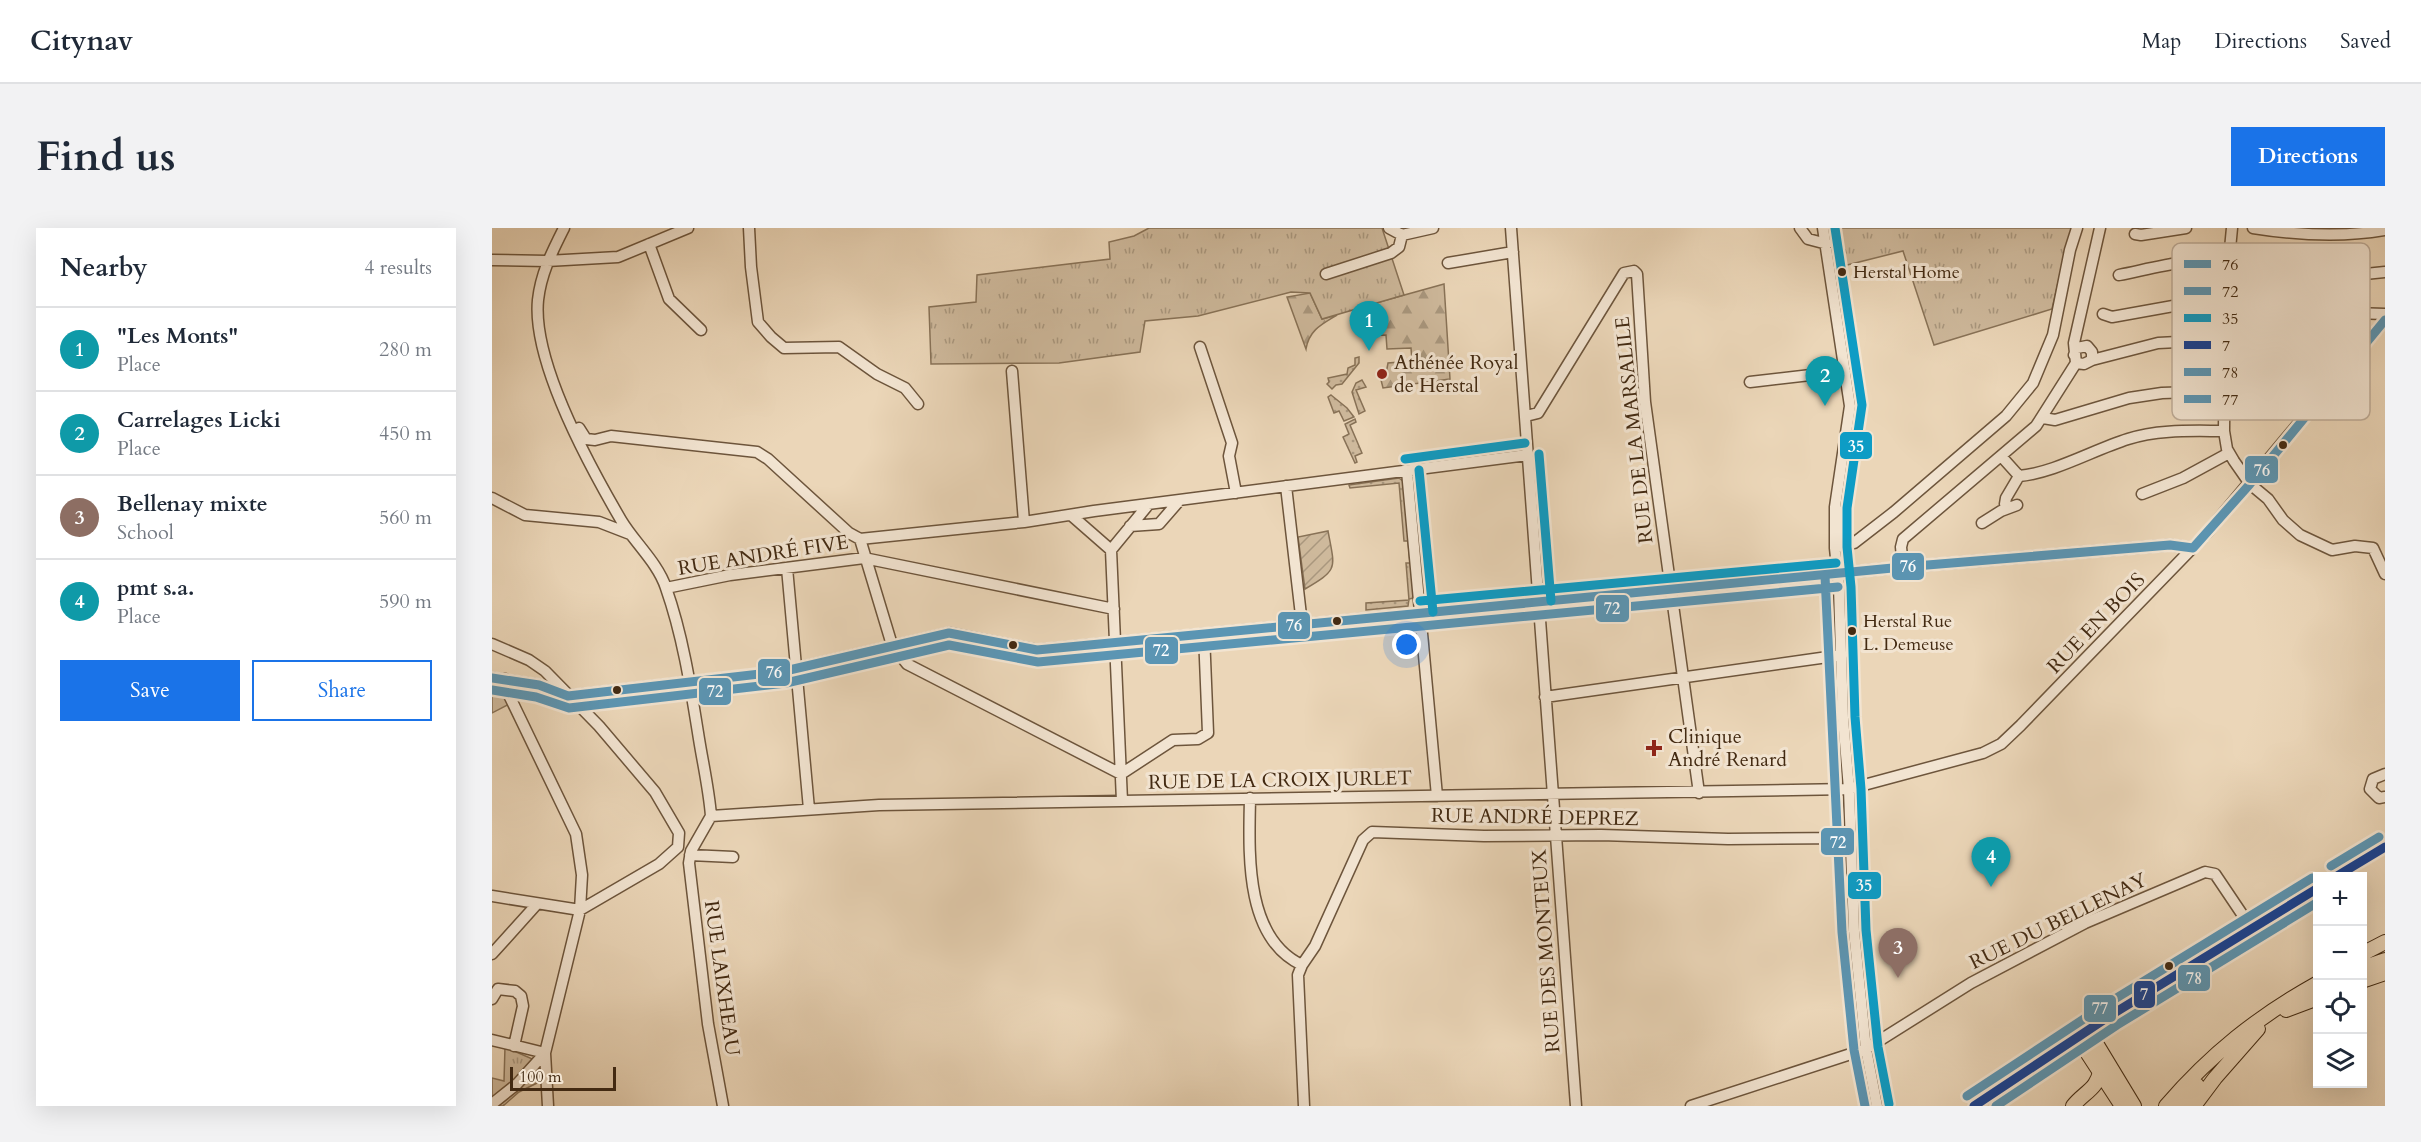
<!DOCTYPE html>
<html lang="en">
<head>
<meta charset="utf-8">
<style>
  body { margin:0; font-family:Cardo,serif; background:#f2f2f3; color:#1f2937 }
  .controls { position:absolute; right:18px; bottom:18px; display:grid; overflow:hidden; border-radius:0px; box-shadow:0 6px 24px #0002 }
  .controls button { width:54px; height:54px; display:grid; place-items:center; padding:0; border:0; border-bottom:2px solid #e0e1e3; background:#fff; color:#1f2937; font:30px sans-serif }
  .scale { position:absolute; left:18px; bottom:15px; width:106px; box-sizing:border-box; padding-left:6px; border:3px solid #432a12; border-top:0; font-size:16px; line-height:21px; white-space:nowrap; color:#432a12; -webkit-text-stroke:4px #f2e4d1; paint-order:stroke }
  .you { position:absolute; left:915px; top:417px; width:21px; height:21px; margin:-15px; border:4px solid #fff; border-radius:50%; background:#1a73e8; box-shadow:0 0 0 9px #1a73e833 }
  .badge { display:grid; place-items:center; width:39px; height:39px; border-radius:50%; background:#1a73e8; color:#fff; font-size:20px; font-weight:700 }
  .pin { position:absolute; translate:-50% -50px; filter:drop-shadow(0 2px 3px #0008) }
  .pin::after { content:''; position:absolute; top:32px; width:21px; height:18px; background:inherit; clip-path:polygon(0 0,100% 0,50% 100%) }
  .list { margin:0; padding:0; list-style:none }
  h2 { display:flex; justify-content:space-between; align-items:center; height:78px; margin:0; padding:0 24px; font-size:26px }
  h2 small { font-size:20px; font-weight:400; color:#747a83 }
  .list li { display:grid; grid-template-columns:39px 1fr auto; gap:18px; align-items:center; box-sizing:border-box; height:84px; padding:0 24px; border-top:2px solid #e0e1e3 }
  .list b { display:block; font-size:22px; white-space:nowrap }
  .list p { margin:0; font-size:20px; white-space:nowrap; color:#747a83 }
  .list em { font-size:20px; font-style:normal; color:#747a83 }
  .actions { display:flex; gap:12px; padding:18px 24px }
  .actions a { flex:1; padding:14px 0; border:2px solid #1a73e8; border-radius:0px; text-align:center; font-size:21px; color:#1a73e8 }
  .actions .main { background:#1a73e8; color:#fff }
  .icon { flex:none; width:33px; height:33px; fill:none; stroke:currentColor; stroke-width:2; stroke-linecap:round; stroke-linejoin:round }
  .map { position:relative; flex:none; width:1893px; height:878px; overflow:hidden; border-radius:0px }
  header { display:flex; align-items:center; gap:36px; box-sizing:border-box; height:84px; padding:0 30px; background:#fff; border-bottom:2px solid #e0e1e3 }
  header strong { font-size:28px }
  nav { display:flex; gap:33px; margin-inline-start:auto; font-size:21px }
  .intro { display:flex; align-items:center; justify-content:space-between; box-sizing:border-box; height:144px; padding:0 36px }
  h1 { margin:0; font-size:42px }
  .button { padding:15px 27px; border-radius:0px; background:#1a73e8; color:#fff; font-size:21px; font-weight:700 }
  main { display:flex; gap:36px; padding:0 36px }
  aside { flex:1; background:#fff; border-radius:0px; box-shadow:0 6px 24px #0002 }
  .map>svg:first-child { display:block }
</style>
</head>
<body>
<header>
<strong>Citynav</strong>
<nav><a>Map</a><a>Directions</a><a>Saved</a></nav>
</header>
<div class="intro"><h1>Find us</h1><a class="button">Directions</a></div>
<main>
<aside>
<h2>Nearby<small>4 results</small></h2>
<ul class="list">
<li><span class="badge" style="background:#0f9aa8">1</span><div><b>&quot;Les Monts&quot;</b><p>Place</p></div><em>280 m</em></li>
<li><span class="badge" style="background:#0f9aa8">2</span><div><b>Carrelages Licki</b><p>Place</p></div><em>450 m</em></li>
<li><span class="badge" style="background:#8d6e63">3</span><div><b>Bellenay mixte</b><p>School</p></div><em>560 m</em></li>
<li><span class="badge" style="background:#0f9aa8">4</span><div><b>pmt s.a.</b><p>Place</p></div><em>590 m</em></li>
</ul>
<div class="actions"><a class="main">Save</a><a>Share</a></div>
</aside>
<div class="map">
<svg width="1893" height="878" viewBox="0 0 1893 878">
  <defs>
    <pattern id="grass-dots" width="8" height="8" patternUnits="userSpaceOnUse" patternTransform="scale(1.5)"><rect width="8" height="8" fill="#ceb99c"/><path d="M2 2h.1M6 6h.1" fill="none" stroke="#a9977e" stroke-width="1.8" stroke-linecap="round"/></pattern>
    <pattern id="forest-firs" width="22" height="20" patternUnits="userSpaceOnUse" patternTransform="scale(1.5)"><rect width="22" height="20" fill="#ceb99c"/><path d="M5 1l3.5 6h-7zM16 11l3.5 6h-7z" fill="#a9977e"/></pattern>
    <pattern id="park-tufts" width="24" height="20" patternUnits="userSpaceOnUse" patternTransform="scale(1.5)"><rect width="24" height="20" fill="#ceb99c"/><path d="M3 7l-1-3M5 7V3M7 7l1-3M15 17l-1-3M17 17v-4M19 17l1-3" fill="none" stroke="#a9977e"/></pattern>
    <pattern id="garden-furrows" width="10" height="10" patternUnits="userSpaceOnUse" patternTransform="scale(1.5)"><rect width="10" height="10" fill="#ceb99c"/><path d="M-1 1l2-2M0 10L10 0M9 11l2-2" fill="none" stroke="#a9977e"/></pattern>
  </defs>
  <rect width="100%" height="100%" fill="#ebd6b8"/>
  <filter id="stains"><feTurbulence type="fractalNoise" baseFrequency=".00333" numOctaves="4"/><feColorMatrix values="0 0 0 0 .2 0 0 0 0 .09 0 0 0 0 .02 0 0 0 .5 -.17"/></filter>
  <radialGradient id="worn" r=".72"><stop offset=".6" stop-color="#630" stop-opacity="0"/><stop offset="1" stop-color="#630" stop-opacity=".3"/></radialGradient>
  <path fill="url(#grass-dots)" stroke="#887257" stroke-width="1.5" d="M 867,129 L 867,135 L 850,156 L 844,157 L 840,161 L 835,156 L 837,154 L 836,150 L 855,146 L 856,140 L 863,137 L 863,130 Z
    M 870,152 L 874,159 L 864,162 L 873,183 L 867,186 L 860,164 L 864,155 Z
    M 839,167 L 855,180 L 862,189 L 852,193 L 847,183 L 842,185 L 836,169 Z
    M 863,191 L 864,194 L 858,197 L 870,225 L 863,228 L 865,234 L 863,235 L 851,209 L 857,206 L 853,196 Z
    M 907,250 L 912,254 L 922,370 L 917,371 L 916,378 L 874,382 L 874,375 L 917,372 L 914,335 L 918,335 L 916,313 L 912,313 L 907,255 L 858,260 L 857,257 Z"/>
  <path fill="url(#forest-firs)" stroke="#887257" stroke-width="1.5" d="M 952,56 L 958,151 L 891,160 L 889,152 L 894,146 L 896,135 L 920,133 L 919,120 L 895,121 L 894,107 L 872,108 L 870,94 L 879,84 L 873,78 Z
    M 818,65 L 830,91 L 845,87 C 830,96 817,102 814,121 L 795,69 Z
    M 0,448 L 13,451 L 21,474 L 0,485 Z"/>
  <path fill="url(#park-tufts)" stroke="#887257" stroke-width="1.5" d="M 657,0 L 890,0 L 912,67 L 830,91 L 818,65 L 799,64 L 706,88 L 653,93 L 648,124 L 567,135 L 439,136 L 437,79 L 484,74 L 485,47 L 618,31 L 617,14 L 642,8 Z
    M 1337,0 L 1581,0 L 1574,20 L 1560,81 L 1442,117 L 1411,23 L 1343,40 Z
    M 13,819 L 45,833 L 51,852 L 27,864 L 11,878 L 0,878 L 0,850 L 12,853 Z"/>
  <path fill="url(#garden-furrows)" stroke="#887257" stroke-width="1.5" d="M 836,303 C 843,341 847,341 813,361 L 806,309 Z"/>
  <g fill="none" stroke-linecap="round" stroke-linejoin="round">
    <defs>
      <path id="minor" d="M 72,0 C 60,24 49,45 46,72 C 40,133 98,239 129,292 C 142,314 166,335 174,360 C 191,408 199,461 207,511 C 211,536 217,562 219,588
        M 257,0 L 259,39 L 266,94 L 279,109 L 292,120 L 347,119 L 385,146 L 413,160 L 426,176
        M 897,0 L 910,7 L 941,0
        M 1019,0 L 1084,878
        M 1308,0 L 1316,11 L 1335,16
        M 1331,0 L 1358,178 L 1343,279 L 1343,320 L 1347,359 L 1351,490 L 1357,561 L 1362,703 L 1374,821 L 1385,878
        M 1740,0 L 1733,73 L 1732,203 L 1735,221 L 1742,233 L 1758,256 L 1776,271 L 1791,292 L 1808,307 L 1840,322 L 1863,318 L 1881,320 L 1893,346
        M 1761,0 C 1805,7 1848,10 1893,2
        M 1643,6 L 1649,7 L 1694,0
        M 157,16 L 177,71 L 209,102
        M 0,32 L 55,33 L 126,29 L 196,0
        M 956,35 L 1021,24
        M 834,46 L 899,25 L 907,19 L 910,7
        M 1627,47 C 1662,40 1700,29 1737,32 C 1790,37 1840,51 1893,44
        M 1611,86 L 1620,89 L 1720,71 L 1862,85 L 1893,86
        M 708,119 L 740,215 L 737,228 L 744,265
        M 1582,127 L 1585,120 L 1595,118 L 1600,124 L 1600,132
        M 1584,135 L 1592,136 L 1600,132 L 1666,115 L 1725,112 L 1771,117 L 1841,130 L 1855,139
        M 1584,135 L 1582,115 L 1608,0
        M 520,143 L 532,294
        M 1258,154 L 1353,143
        M 1034,188 L 1046,185 L 1132,45 L 1142,43 L 1145,46 L 1153,174 L 1207,565
        M 1551,190 L 1563,192 L 1637,170 L 1670,165 L 1732,163
        M 87,200 L 94,211 L 103,212 L 119,208 L 265,224 L 276,231 L 357,305 L 368,311
        M 1509,228 L 1527,248
        M 915,243 L 945,568
        M 1527,248 C 1562,245 1601,222 1636,211 C 1666,201 1701,203 1732,203
        M 794,258 L 810,396
        M 1650,266 L 1691,250 L 1737,225
        M 0,270 L 33,287 L 107,294 L 138,306
        M 1516,280 L 1513,276 L 1514,270 L 1527,248
        M 579,287 L 619,322
        M 1490,295 L 1509,283 L 1525,277
        M 638,298 L 667,296 L 687,273
        M 368,311 L 532,294 L 602,283 L 1035,227
        M 368,311 L 400,417 L 415,436 L 629,546 L 681,512 L 706,511 L 716,505 L 712,406
        M 1343,320 L 1362,315 L 1402,284 L 1514,188 L 1541,155 L 1561,107 L 1578,22 L 1585,0
        M 619,322 L 630,573
        M 619,322 L 656,277
        M 1411,339 L 1409,319 L 1411,311 L 1544,198 L 1584,135
        M 295,340 L 317,581
        M 174,360 L 238,347 L 372,330 L 622,381
        M 0,416 L 37,432 L 53,443 L 107,498 L 163,564 L 187,605 L 186,619
        M 0,450 L 47,457 L 76,468 L 293,443 L 457,405 L 545,422 L 1411,339 L 1678,317 L 1701,320
        M 13,451 L 15,463 L 84,606 L 90,647 L 88,682 L 53,825 L 56,878
        M 1053,469 L 1350,427
        M 1893,546 L 1881,551 L 1878,561 L 1887,570 L 1893,569
        M 758,570 C 757,624 752,710 810,737
        M 219,588 L 387,577 L 1357,561 L 1491,525 L 1509,516 L 1529,497 L 1714,306 L 1893,92
        M 219,588 L 199,623 L 197,635 L 216,796 L 231,878
        M 198,627 L 241,629
        M 1845,648 L 1893,619
        M 0,668 L 88,682 L 167,636 L 186,619
        M 0,726 L 45,676
        M 0,771 L 6,761 L 23,763 L 29,768 L 31,778 L 22,818
        M 0,812 L 53,825 L 25,856 L 0,876
        M 812,878 L 806,747 L 810,737 L 823,718 L 871,612 L 880,604 L 992,608 L 1109,607 L 1236,611 L 1357,610
        M 1199,878 L 1374,821 L 1479,755 L 1593,695 L 1713,644 L 1723,646 L 1760,701
        M 1482,878 L 1619,787 L 1826,660"/>
      <path id="major" d="M 1870,726 L 1893,714
        M 1870,740 L 1893,732
        M 1870,753 L 1893,745
        M 1794,782 L 1826,770
        M 1596,802 L 1642,878
        M 1585,809 L 1630,878
        M 1581,878 C 1592,864 1606,861 1608,842
        M 1674,878 C 1719,826 1765,789 1826,755
        M 1687,878 L 1705,857
        M 1702,878 L 1723,850 L 1766,801"/>
    </defs>
    <use href="#minor" stroke="#6d553c" stroke-width="13"/>
    <use href="#major" stroke="#432a12" stroke-width="16"/>
    <use href="#minor" stroke="#f2e4d1" stroke-width="10"/>
    <use href="#major" stroke="#ebd6b8" stroke-width="14"/>
    <defs>
      <path id="bus-1" d="M 1701,320 L 1758,256 L 1893,92
        M 0,450 L 47,457 L 76,468 L 293,443 L 457,405 L 545,422 L 1411,339 L 1678,317 L 1701,320"/>
      <path id="bus-2" d="M 1333,348 L 1350,704 L 1362,822 L 1373,878
        M 0,462 L 44,469 L 77,480 L 294,455 L 457,417 L 546,434 L 1346,359"/>
      <path id="bus-3" d="M 1343,0 L 1370,177 L 1355,280 L 1355,319 L 1359,359 L 1363,489 L 1369,561 L 1374,702 L 1386,819 L 1397,876
        M 1047,226 L 1059,373
        M 913,231 L 1033,215
        M 927,242 L 941,384
        M 928,373 L 1344,335"/>
      <path id="bus-4" d="M 1845,648 L 1893,619
        M 1482,878 L 1619,787 L 1826,660"/>
      <path id="bus-5" d="M 1504,878 L 1625,797 L 1826,674"/>
      <path id="bus-6" d="M 1839,638 L 1887,609
        M 1475,868 L 1613,777 L 1820,650"/>
    </defs>
    <use href="#bus-1" stroke="#f2e4d1" stroke-width="14"/>
    <use href="#bus-2" stroke="#f2e4d1" stroke-width="14"/>
    <use href="#bus-3" stroke="#f2e4d1" stroke-width="14"/>
    <use href="#bus-4" stroke="#f2e4d1" stroke-width="14"/>
    <use href="#bus-5" stroke="#f2e4d1" stroke-width="14"/>
    <use href="#bus-6" stroke="#f2e4d1" stroke-width="14"/>
    <use href="#bus-1" stroke="#5b95b3" stroke-width="9"/>
    <use href="#bus-2" stroke="#5b95b3" stroke-width="9"/>
    <use href="#bus-3" stroke="#0d9cc5" stroke-width="9"/>
    <use href="#bus-4" stroke="#164194" stroke-width="9"/>
    <use href="#bus-5" stroke="#5b95b3" stroke-width="9"/>
    <use href="#bus-6" stroke="#5b95b3" stroke-width="9"/>
  </g>
  <g fill="#432a12" stroke="#f2e4d1" stroke-width="2">
    <circle cx="1350" cy="44" r="5"/>
    <circle cx="1791" cy="217" r="5"/>
    <circle cx="845" cy="393" r="5"/>
    <circle cx="1360" cy="403" r="5"/>
    <circle cx="521" cy="417" r="5"/>
    <circle cx="125" cy="462" r="5"/>
    <circle cx="1677" cy="738" r="5"/>
  </g>
  <g fill="#8f2418" stroke="#f2e4d1" stroke-width="2">
    <circle cx="890" cy="146" r="6"/>
    <path d="M1159 511h6v6h6v6h-6v6h-6v-6h-6v-6h6z"/>
  </g>
  <g text-anchor="middle" dominant-baseline="central" stroke-width="6" stroke-linejoin="round" paint-order="stroke">
    <g font-size="18" fill="#432a12" stroke="#f2e4d1" text-anchor="start">
      <text x="1361" y="44">Herstal Home</text>
      <text x="1371" y="393">Herstal Rue<tspan x="1371" dy="23">L. Demeuse</tspan></text>
    </g>
    <g font-size="20" fill="#432a12" stroke="#f2e4d1" text-anchor="start">
      <text x="902" y="134">Athénée Royal<tspan x="902" dy="23">de Herstal</tspan></text>
      <text x="1176" y="508">Clinique<tspan x="1176" dy="23">André Renard</tspan></text>
    </g>
    <g font-size="20" fill="#432a12" stroke="#f2e4d1">
      <text transform="translate(1142 202) rotate(-96)">RUE DE LA MARSALILE</text>
      <text transform="translate(271 327) rotate(-9)">RUE ANDRÉ FIVE</text>
      <text transform="translate(1604 395) rotate(-46)">RUE EN BOIS</text>
      <text transform="translate(788 552) rotate(-1)">RUE DE LA CROIX JURLET</text>
      <text transform="translate(1043 589) rotate(1)">RUE ANDRÉ DEPREZ</text>
      <text transform="translate(1566 693) rotate(-26)">RUE DU BELLENAY</text>
      <text transform="translate(1054 723) rotate(-94)">RUE DES MONTEUX</text>
      <text transform="translate(230 750) rotate(82)">RUE LAIXHEAU</text>
    </g>
  </g>
  <rect x="1680" y="15" width="198" height="177" rx="9" fill="#f2e4d1" stroke="#beac98" stroke-width="1.5"/>
  <rect x="1692" y="32" width="27" height="8" fill="#5b95b3"/>
  <rect x="1692" y="59" width="27" height="8" fill="#5b95b3"/>
  <rect x="1692" y="86" width="27" height="8" fill="#0d9cc5"/>
  <rect x="1692" y="113" width="27" height="8" fill="#164194"/>
  <rect x="1692" y="140" width="27" height="8" fill="#5b95b3"/>
  <rect x="1692" y="167" width="27" height="8" fill="#5b95b3"/>
  <g font-size="16" fill="#432a12">
    <text x="1730" y="42">76</text>
    <text x="1730" y="69">72</text>
    <text x="1730" y="96">35</text>
    <text x="1730" y="123">7</text>
    <text x="1730" y="150">78</text>
    <text x="1730" y="177">77</text>
  </g>
  <g stroke="#f2e4d1" stroke-width="2">
    <rect x="1347" y="203" width="34" height="29" rx="6" fill="#0d9cc5"/>
    <rect x="1752" y="227" width="35" height="29" rx="6" fill="#5b95b3"/>
    <rect x="1399" y="324" width="34" height="29" rx="6" fill="#5b95b3"/>
    <rect x="1103" y="366" width="35" height="29" rx="6" fill="#5b95b3"/>
    <rect x="785" y="383" width="34" height="29" rx="6" fill="#5b95b3"/>
    <rect x="652" y="408" width="35" height="29" rx="6" fill="#5b95b3"/>
    <rect x="265" y="430" width="34" height="29" rx="6" fill="#5b95b3"/>
    <rect x="206" y="449" width="34" height="29" rx="6" fill="#5b95b3"/>
    <rect x="1328" y="599" width="35" height="29" rx="6" fill="#5b95b3"/>
    <rect x="1355" y="643" width="35" height="29" rx="6" fill="#0d9cc5"/>
    <rect x="1685" y="736" width="34" height="28" rx="6" fill="#5b95b3"/>
    <rect x="1641" y="752" width="23" height="29" rx="6" fill="#164194"/>
    <rect x="1591" y="766" width="34" height="29" rx="6" fill="#5b95b3"/>
  </g>
  <g font-size="16" text-anchor="middle" font-weight="bold" fill="#fff">
    <text x="1364" y="224">35</text>
    <text x="1770" y="248">76</text>
    <text x="1416" y="344">76</text>
    <text x="1120" y="386">72</text>
    <text x="802" y="403">76</text>
    <text x="669" y="428">72</text>
    <text x="282" y="450">76</text>
    <text x="223" y="469">72</text>
    <text x="1346" y="620">72</text>
    <text x="1372" y="663">35</text>
    <text x="1702" y="756">78</text>
    <text x="1652" y="772">7</text>
    <text x="1608" y="786">77</text>
  </g>
  <rect width="100%" height="100%" filter="url(#stains)"/>
  <rect width="100%" height="100%" fill="url(#worn)"/>
</svg>
<div class="controls">
<button>+</button>
<button>−</button>
<button><svg class="icon" aria-label="locate" viewBox="0 0 24 24"><circle cx="12" cy="12" r="6"/><path d="M12 2v4M12 18v4M2 12h4M18 12h4"/></svg></button>
<button><svg class="icon" aria-label="layers" viewBox="0 0 24 24"><path d="M12 4l9 5-9 5-9-5zM3 14l9 5 9-5"/></svg></button>
</div>
<div class="scale">100 m</div>
<div class="you"></div>
<div class="pin badge" style="left:877px;top:123px;background:#0f9aa8">1</div>
<div class="pin badge" style="left:1333px;top:178px;background:#0f9aa8">2</div>
<div class="pin badge" style="left:1406px;top:750px;background:#8d6e63">3</div>
<div class="pin badge" style="left:1499px;top:659px;background:#0f9aa8">4</div>
</div>
</main>
</body>
</html>
